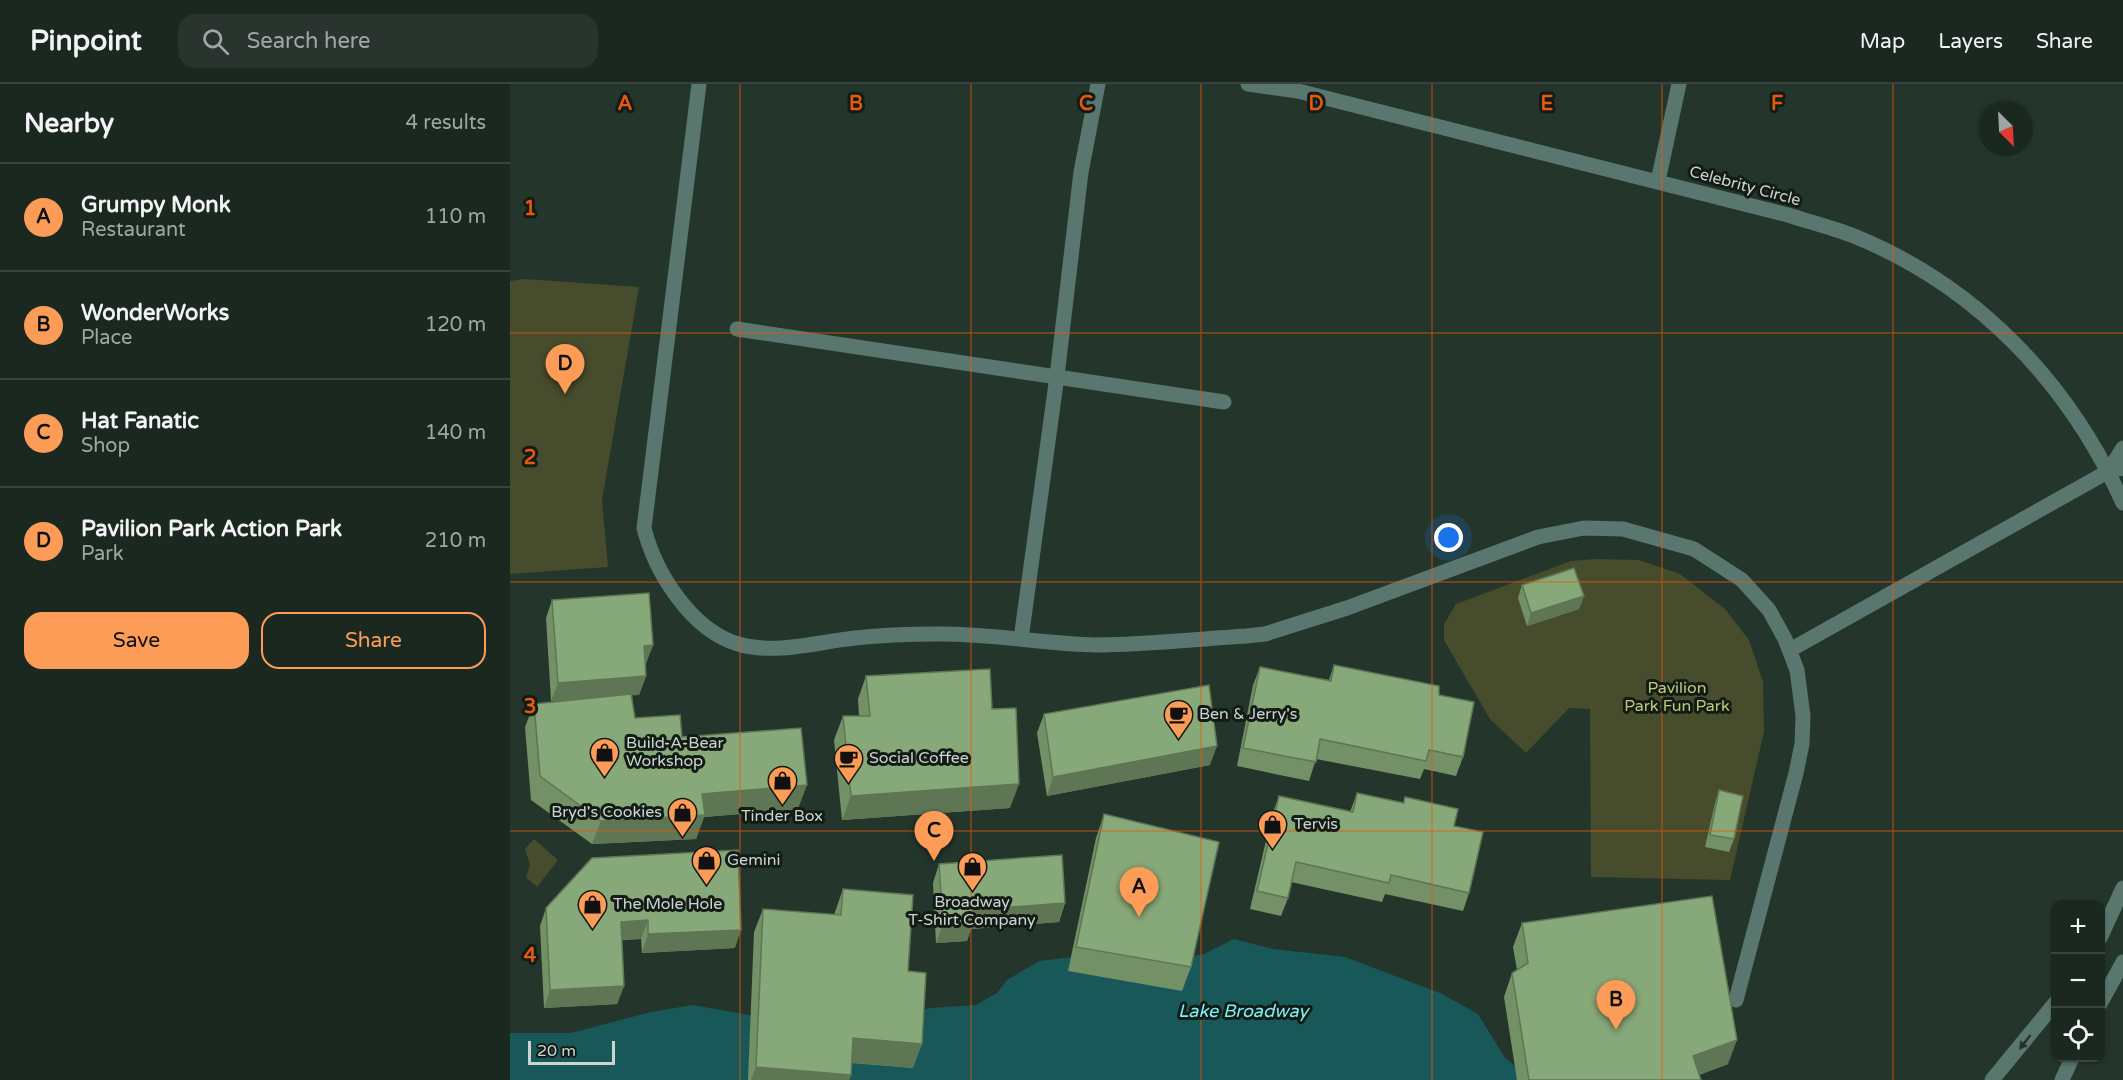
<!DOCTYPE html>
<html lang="en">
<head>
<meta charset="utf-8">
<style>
  body { margin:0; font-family:"Varela Round",sans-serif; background:#28342d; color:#f1f3f6 }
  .controls { position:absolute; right:18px; bottom:18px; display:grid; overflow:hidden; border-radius:12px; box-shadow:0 2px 4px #0004 }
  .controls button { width:54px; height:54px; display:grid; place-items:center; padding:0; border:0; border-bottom:2px solid #39443e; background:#1b2820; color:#f1f3f6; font:30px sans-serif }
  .compass { position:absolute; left:1469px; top:18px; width:54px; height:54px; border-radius:50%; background:#1b2820; box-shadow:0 2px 4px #0004; rotate:156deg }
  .scale { position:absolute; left:18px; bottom:15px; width:87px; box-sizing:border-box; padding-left:6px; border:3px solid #cbd5ce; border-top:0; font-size:16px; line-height:21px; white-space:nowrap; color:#cbd5ce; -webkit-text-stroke:4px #131b16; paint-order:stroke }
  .you { position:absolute; left:939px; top:454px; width:21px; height:21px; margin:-15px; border:4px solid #fff; border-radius:50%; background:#1a73e8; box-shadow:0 0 0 9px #1a73e833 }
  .badge { display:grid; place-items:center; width:39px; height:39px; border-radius:50%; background:#fd9c56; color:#111; font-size:20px; font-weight:700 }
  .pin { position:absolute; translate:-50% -50px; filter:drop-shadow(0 2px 3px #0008) }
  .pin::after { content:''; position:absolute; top:32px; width:21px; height:18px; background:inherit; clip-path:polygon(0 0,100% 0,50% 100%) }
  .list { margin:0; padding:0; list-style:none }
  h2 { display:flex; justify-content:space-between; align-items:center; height:78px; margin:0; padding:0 24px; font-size:26px }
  h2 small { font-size:20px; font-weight:400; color:#a0a6a5 }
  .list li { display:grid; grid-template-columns:39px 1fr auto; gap:18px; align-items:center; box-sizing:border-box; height:108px; padding:0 24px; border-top:2px solid #39443e }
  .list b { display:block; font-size:22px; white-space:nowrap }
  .list p { margin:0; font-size:20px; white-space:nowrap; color:#a0a6a5 }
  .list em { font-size:20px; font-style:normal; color:#a0a6a5 }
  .actions { display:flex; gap:12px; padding:18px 24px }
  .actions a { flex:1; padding:14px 0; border:2px solid #fd9c56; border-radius:18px; text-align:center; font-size:21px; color:#fd9c56 }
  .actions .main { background:#fd9c56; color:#111 }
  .icon { flex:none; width:33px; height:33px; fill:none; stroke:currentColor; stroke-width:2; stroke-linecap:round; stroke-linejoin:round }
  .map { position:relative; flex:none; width:1613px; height:996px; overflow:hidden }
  header { display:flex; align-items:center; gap:36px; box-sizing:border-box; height:84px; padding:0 30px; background:#1b2820; border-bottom:2px solid #39443e }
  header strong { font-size:28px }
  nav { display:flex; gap:33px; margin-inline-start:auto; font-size:21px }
  .search { width:420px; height:54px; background:#28342d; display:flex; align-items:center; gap:15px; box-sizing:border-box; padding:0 21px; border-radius:18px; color:#a0a6a5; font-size:22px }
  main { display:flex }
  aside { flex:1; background:#1b2820 }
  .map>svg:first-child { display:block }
</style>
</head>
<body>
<header>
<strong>Pinpoint</strong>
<div class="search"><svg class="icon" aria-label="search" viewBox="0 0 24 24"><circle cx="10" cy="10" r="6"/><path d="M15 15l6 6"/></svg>Search here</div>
<nav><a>Map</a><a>Layers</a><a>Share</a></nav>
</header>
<main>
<aside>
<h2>Nearby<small>4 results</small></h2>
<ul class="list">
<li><span class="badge">A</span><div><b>Grumpy Monk</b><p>Restaurant</p></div><em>110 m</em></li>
<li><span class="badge">B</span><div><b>WonderWorks</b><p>Place</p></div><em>120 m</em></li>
<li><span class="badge">C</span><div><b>Hat Fanatic</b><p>Shop</p></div><em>140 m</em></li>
<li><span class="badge">D</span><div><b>Pavilion Park Action Park</b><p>Park</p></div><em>210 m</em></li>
</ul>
<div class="actions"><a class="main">Save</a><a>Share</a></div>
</aside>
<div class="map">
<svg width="1613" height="996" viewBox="0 0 1613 996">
  <rect width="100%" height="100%" fill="#24362b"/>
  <path fill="#474c2c" d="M 15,195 L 129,203 L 92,416 L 98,483 L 0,490 L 0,197 Z
    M 1085,475 L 1129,476 L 1170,490 L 1215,525 L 1239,556 L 1253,598 L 1254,648 L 1220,796 L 1081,793 L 1080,625 L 1059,624 L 1016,669 L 980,635 L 934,556 L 934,540 L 946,520 L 1061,477 Z
    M 24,755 L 48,776 L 27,803 L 16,793 L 20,781 L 15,765 Z"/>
  <path fill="#195859" d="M 724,855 L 763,865 L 835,873 L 930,909 L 968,930 L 995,974 L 1023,996 L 0,996 L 0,949 L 61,949 L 141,928 L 183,921 L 255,934 L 376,945 L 419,924 L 466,921 L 487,909 L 497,896 L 529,877 L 590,870 L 651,878 L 694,870 Z"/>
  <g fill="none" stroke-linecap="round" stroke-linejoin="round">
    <path stroke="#5a776f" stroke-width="15" d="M 189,0 L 134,444 C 145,488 181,546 228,560 C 266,571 307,558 345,554 C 372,551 400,550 427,550 C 480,549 533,560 586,561 C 636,561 687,555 736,552 L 755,550 L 837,524 L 1028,453 L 1074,444 L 1113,445 L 1184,465 L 1232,496 L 1259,526 L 1275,555 L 1287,586 L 1293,632 L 1292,660 L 1286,689 L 1226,916
      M 738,0 L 788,7 L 1278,131 C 1300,138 1323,144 1344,152 C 1467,202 1559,299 1613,419
      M 1148,97 L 1169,0
      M 227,245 L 714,318
      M 1599,387 L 1613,364
      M 511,555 L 547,292 L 571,88 L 588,0
      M 1280,566 L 1599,387 L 1613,384
      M 1590,854 L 1613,804
      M 1590,920 L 1613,878
      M 1482,996 L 1546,918
      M 1552,996 L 1562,974"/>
  </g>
  <path fill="#749067" d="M 1012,501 L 1074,512 L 1069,525 L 1017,542 L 1008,514 Z
    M 42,516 L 143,561 L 135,580 L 136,592 L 129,611 L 122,611 L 125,634 L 172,653 L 288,725 L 194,733 L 186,755 L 82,760 L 21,716 L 15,643 L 24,620 L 63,616 L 41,617 L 36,534 Z
    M 824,581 L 929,611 L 953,673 L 946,692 L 914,685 L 910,695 L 806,675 L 799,697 L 727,682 L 743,601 L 750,583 L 819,596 Z
    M 356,592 L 482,625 L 500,724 L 332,736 L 324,656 L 333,632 L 349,632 L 348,615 Z
    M 534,630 L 700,681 L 537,712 L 527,649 Z
    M 1209,706 L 1224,755 L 1219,768 L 1195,763 L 1205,719 Z
    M 847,709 L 893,719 L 895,713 L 944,742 L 959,809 L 953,827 L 875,810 L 872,818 L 781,798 L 778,814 L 771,832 L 740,825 L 762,731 L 769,712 L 840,728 Z
    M 594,730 L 681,883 L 672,907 L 558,887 L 586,754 Z
    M 82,774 L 225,864 L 132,869 L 131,855 L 112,856 L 114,902 L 107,920 L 34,924 L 30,842 L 36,824 Z
    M 429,780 L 555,819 L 549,838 L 461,845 L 457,857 L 426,859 L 423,799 Z
    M 333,805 L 398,887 L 403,984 L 341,979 L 341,991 L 339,996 L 238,996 L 244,848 L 253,825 L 324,831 Z
    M 1012,839 L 1218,980 L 1189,991 L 1191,996 L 1007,996 L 994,913 L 1002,889 L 1007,886 L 1003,863 Z"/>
  <path fill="#5e7654" d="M 1074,512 L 1069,525 L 1017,542 L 1021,529 Z
    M 143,561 L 136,580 L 127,580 L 134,562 Z
    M 136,592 L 129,611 L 41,617 L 48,599 Z
    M 707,662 L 700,681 L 537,712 L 543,693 Z
    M 509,700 L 500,724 L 332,736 L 341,712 Z
    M 297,701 L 288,725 L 194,733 L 186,755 L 82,760 L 91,737 L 192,710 Z
    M 555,819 L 549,838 L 461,845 L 457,857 L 426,859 L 433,840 L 463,826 Z
    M 138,836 L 131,855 L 105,856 L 111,838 Z
    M 231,846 L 225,864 L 132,869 L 138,850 Z
    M 114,902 L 107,920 L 34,924 L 40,906 Z
    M 343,954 L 412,960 L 403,984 L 334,978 Z
    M 1227,956 L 1218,980 L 1175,996 L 1183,972 Z
    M 246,983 L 341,991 L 339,996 L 241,996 Z"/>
  <path fill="#87a878" stroke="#5e7654" stroke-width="1.5" d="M 1064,484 L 1074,512 L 1021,529 L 1012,501 Z
    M 139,509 L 143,561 L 134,562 L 136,592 L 48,599 L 42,516 Z
    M 824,581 L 929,602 L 929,611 L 964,618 L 953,673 L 919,666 L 916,677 L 810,655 L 806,678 L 733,664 L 750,583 L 821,597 Z
    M 480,585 L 482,625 L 506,624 L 509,700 L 341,712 L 333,632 L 360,632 L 356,592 Z
    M 699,601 L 707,662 L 543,693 L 534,630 Z
    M 121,610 L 125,634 L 170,631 L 172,653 L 291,644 L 297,701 L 192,710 L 195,731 L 91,737 L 30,692 L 24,620 Z
    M 1209,706 L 1233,712 L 1224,755 L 1200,751 Z
    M 847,709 L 894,719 L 895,713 L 948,725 L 944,742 L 973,748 L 959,809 L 881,791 L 879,799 L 786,778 L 778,814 L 747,807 L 769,712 L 843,728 Z
    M 594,730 L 709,758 L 681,883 L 566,863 Z
    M 228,766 L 231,846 L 138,850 L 138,836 L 111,838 L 114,902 L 40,906 L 36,824 L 82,774 Z
    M 552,771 L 555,819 L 463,826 L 464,838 L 433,840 L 429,780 Z
    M 333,805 L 403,811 L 398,887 L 416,889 L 412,960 L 343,954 L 341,991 L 246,983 L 253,825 L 331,831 Z
    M 1202,812 L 1227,956 L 1183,972 L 1191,996 L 1019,996 L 1002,889 L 1018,879 L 1012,839 Z"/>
  <defs><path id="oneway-solid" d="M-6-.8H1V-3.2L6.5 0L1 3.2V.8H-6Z" transform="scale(1.5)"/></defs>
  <use fill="#25322c" href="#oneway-solid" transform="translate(1515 958) rotate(128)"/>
  <path fill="none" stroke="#e8590c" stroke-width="1.5" stroke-opacity="0.55" d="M 230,0 L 230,996M 461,0 L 461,996M 691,0 L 691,996M 922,0 L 922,996M 1152,0 L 1152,996M 1383,0 L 1383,996M 0,249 L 1613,249M 0,498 L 1613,498M 0,747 L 1613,747"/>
  <defs>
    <symbol id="cafe-pin" viewBox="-11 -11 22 30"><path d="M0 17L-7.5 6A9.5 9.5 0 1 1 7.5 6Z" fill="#fd9c56" stroke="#131b16"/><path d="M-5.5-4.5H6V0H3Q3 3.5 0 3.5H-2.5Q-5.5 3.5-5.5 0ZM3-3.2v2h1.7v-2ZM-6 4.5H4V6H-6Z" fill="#111"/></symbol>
    <symbol id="shop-pin" viewBox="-11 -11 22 30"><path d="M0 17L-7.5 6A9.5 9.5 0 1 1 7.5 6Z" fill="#fd9c56" stroke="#131b16"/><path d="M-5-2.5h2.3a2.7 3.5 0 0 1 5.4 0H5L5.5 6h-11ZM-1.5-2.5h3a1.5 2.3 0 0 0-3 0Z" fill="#111"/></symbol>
  </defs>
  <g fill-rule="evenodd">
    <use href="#cafe-pin" x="652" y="614" width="33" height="45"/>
    <use href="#shop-pin" x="78" y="652" width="33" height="45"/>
    <use href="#cafe-pin" x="322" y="658" width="33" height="45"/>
    <use href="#shop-pin" x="256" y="680" width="33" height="45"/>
    <use href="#shop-pin" x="156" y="712" width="33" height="45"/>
    <use href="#shop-pin" x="746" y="724" width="33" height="45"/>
    <use href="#shop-pin" x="180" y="760" width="33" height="45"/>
    <use href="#shop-pin" x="446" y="766" width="33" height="45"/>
    <use href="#shop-pin" x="66" y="804" width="33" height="45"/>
  </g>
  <g text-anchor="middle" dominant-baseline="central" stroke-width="6" stroke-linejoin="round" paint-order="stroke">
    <g font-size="16" fill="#cbd5ce" stroke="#131b16">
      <text transform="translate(1235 102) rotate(15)">Celebrity Circle</text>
    </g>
    <g font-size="16" fill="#beca77" stroke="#131b16">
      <text x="1167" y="604">Pavilion<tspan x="1167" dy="18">Park Fun Park</tspan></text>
    </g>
    <g font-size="16" fill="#cbd5ce" stroke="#131b16" text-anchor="start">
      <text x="689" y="630">Ben &amp; Jerry's</text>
      <text x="116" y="659">Build-A-Bear<tspan x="116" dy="18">Workshop</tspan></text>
      <text x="359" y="674">Social Coffee</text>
      <text x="152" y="728" text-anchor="end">Bryd's Cookies</text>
      <text x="272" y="732" text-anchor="middle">Tinder Box</text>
      <text x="784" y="740">Tervis</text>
      <text x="217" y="776">Gemini</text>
      <text x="462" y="818" text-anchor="middle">Broadway<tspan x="462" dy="18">T-Shirt Company</tspan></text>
      <text x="103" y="820">The Mole Hole</text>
    </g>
    <g font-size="18" font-style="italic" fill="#7af1f3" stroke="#131b16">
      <text x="733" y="927">Lake Broadway</text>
    </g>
  </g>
  <g font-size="20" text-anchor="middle" font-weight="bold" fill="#e8590c" stroke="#131b16" stroke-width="6" stroke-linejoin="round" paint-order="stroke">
    <text x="115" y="26">A</text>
    <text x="346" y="26">B</text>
    <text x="576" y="26">C</text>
    <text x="806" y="26">D</text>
    <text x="1037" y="26">E</text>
    <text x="1267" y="26">F</text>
    <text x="20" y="131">1</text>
    <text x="20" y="380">2</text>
    <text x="20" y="629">3</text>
    <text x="20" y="878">4</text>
  </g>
</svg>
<div class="controls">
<button>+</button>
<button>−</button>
<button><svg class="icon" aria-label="locate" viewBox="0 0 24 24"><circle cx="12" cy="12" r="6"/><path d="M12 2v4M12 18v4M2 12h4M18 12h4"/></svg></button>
</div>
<svg class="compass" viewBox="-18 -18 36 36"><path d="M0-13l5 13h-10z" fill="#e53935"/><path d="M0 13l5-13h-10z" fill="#a0a6a5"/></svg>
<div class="scale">20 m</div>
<div class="you"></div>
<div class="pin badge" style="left:629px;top:833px">A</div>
<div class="pin badge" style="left:1106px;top:946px">B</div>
<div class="pin badge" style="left:424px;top:777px">C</div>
<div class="pin badge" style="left:55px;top:310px">D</div>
</div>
</main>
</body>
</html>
